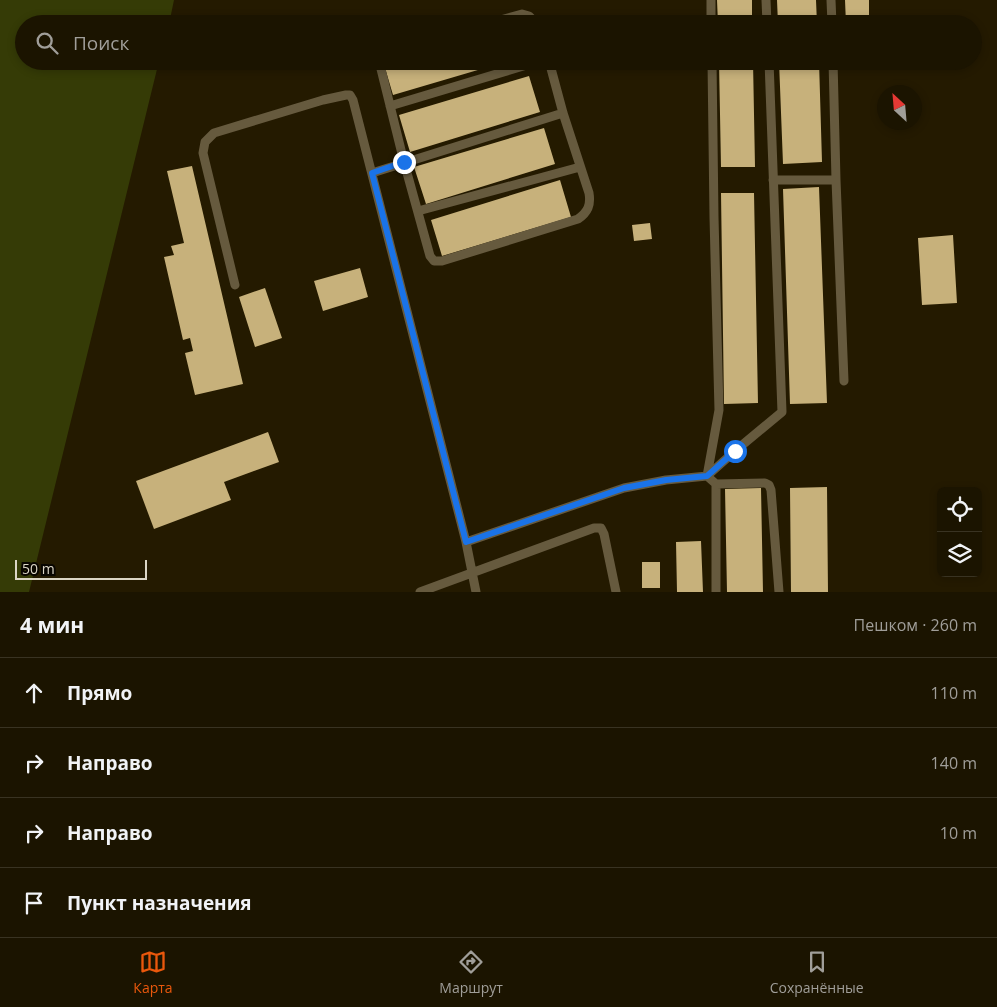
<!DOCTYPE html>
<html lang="ru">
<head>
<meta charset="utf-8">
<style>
  body { margin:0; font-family:"Open Sans",sans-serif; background:#28210f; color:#f1f3f6 }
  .controls { position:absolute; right:15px; bottom:15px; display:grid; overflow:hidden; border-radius:8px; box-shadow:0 2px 8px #0003 }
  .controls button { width:45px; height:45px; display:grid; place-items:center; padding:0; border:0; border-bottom:1px solid #393322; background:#1b1400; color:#f1f3f6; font:25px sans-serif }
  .compass { position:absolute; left:877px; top:85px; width:45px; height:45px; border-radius:50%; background:#1b1400; box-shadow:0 2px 8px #0003; rotate:334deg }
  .scale { position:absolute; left:15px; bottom:12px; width:132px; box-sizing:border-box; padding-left:5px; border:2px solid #dbd5c5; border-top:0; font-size:14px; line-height:18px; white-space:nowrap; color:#dbd5c5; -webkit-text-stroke:4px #090600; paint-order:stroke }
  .stop { position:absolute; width:15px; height:15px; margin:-11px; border:4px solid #1a73e8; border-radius:50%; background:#fff }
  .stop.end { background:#1a73e8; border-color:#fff; box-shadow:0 1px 5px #0008 }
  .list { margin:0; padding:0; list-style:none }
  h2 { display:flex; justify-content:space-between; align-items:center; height:65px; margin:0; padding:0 20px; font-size:21px }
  h2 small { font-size:16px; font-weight:400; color:#a09e99 }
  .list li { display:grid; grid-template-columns:32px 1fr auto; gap:15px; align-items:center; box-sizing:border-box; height:70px; padding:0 20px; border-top:1px solid #393322 }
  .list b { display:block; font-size:19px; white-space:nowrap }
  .list em { font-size:16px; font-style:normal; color:#a09e99 }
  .icon { flex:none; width:28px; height:28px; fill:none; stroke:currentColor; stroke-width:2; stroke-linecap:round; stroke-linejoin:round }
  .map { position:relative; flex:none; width:997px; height:592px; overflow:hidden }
  .search { position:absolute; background:#1b1400; box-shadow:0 2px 8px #0003; left:15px; right:15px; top:15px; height:55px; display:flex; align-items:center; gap:12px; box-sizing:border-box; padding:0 18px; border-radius:28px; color:#a09e99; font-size:19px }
  .sheet { height:345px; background:#1b1400 }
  nav { display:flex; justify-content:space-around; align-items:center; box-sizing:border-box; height:70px; border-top:1px solid #393322; background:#1b1400; font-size:14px; color:#a09e99 }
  nav a { display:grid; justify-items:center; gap:2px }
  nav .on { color:#ea580c }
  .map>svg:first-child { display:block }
</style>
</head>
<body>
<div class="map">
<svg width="997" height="592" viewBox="0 0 997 592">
  <rect width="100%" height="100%" fill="#241a00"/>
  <path fill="#353b06" d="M 0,0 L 174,0 L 169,24 L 24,24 L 24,61 L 159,61 L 29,592 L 0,592 Z"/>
  <path fill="#c7b17b" d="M 717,0 L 752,0 L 752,24 L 718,24 Z
    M 777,0 L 816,0 L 817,24 L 778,24 Z
    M 845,0 L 869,0 L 869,24 L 846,24 Z
    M 383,61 L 505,61 L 505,62 L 393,95 Z
    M 719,61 L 753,61 L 755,167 L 721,167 Z
    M 779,61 L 819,61 L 822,162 L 783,164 Z
    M 529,76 L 540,112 L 410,152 L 399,115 Z
    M 544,128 L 555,164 L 426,204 L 414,167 Z
    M 192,166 L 243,384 L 195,395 L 185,353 L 193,351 L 190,338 L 183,340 L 164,257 L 174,255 L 171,246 L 184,243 L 167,171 Z
    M 560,180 L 571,217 L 442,256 L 431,220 Z
    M 819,187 L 827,403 L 790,404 L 783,189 Z
    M 721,193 L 754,193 L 758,403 L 724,404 Z
    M 650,223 L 652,239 L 634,241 L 632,225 Z
    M 953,235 L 957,303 L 922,305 L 918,238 Z
    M 360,268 L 368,297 L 323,311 L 314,281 Z
    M 265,288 L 282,338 L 255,347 L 239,297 Z
    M 268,432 L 279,462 L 224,482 L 231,500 L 154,529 L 136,481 Z
    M 827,487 L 828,592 L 791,592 L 790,488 Z
    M 761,488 L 763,592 L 727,592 L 725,489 Z
    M 701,541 L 703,592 L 677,592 L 676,542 Z
    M 642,562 L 660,562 L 660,588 L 642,588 Z"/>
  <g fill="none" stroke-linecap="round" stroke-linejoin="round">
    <path stroke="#665a3e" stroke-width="9" d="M 711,0 L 711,24
      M 766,0 L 767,24
      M 831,0 L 832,24
      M 486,24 L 522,14 L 529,16 L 537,24
      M 379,61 L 404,162 L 430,256 L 434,261 L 442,261 L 578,219 C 588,212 591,205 589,193 L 563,113 L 549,61
      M 712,61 L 714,217 L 719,410 L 707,476 L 716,484 L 716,592
      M 390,106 L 540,61
      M 372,173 L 563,113
      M 773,180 L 836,180 L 833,61
      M 836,180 L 844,381
      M 418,211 L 580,167
      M 235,285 L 203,153 L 205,142 L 214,133 L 323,100 L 346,95 L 350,95 L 353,100 L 466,542 L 476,592
      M 716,484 L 765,483 L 769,485 L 771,490 L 779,592
      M 466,542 L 624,488 L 666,480 L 707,476 L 735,451 L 782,412 L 769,61
      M 420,592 L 594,528 L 601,528 L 604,534 L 616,592"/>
  </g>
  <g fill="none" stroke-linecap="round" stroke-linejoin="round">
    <path stroke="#1a73e8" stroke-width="6" d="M 404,162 L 372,173 L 466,542 L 624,488 L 666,480 L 707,476 L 735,451"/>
  </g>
</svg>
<div class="controls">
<button><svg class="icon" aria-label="locate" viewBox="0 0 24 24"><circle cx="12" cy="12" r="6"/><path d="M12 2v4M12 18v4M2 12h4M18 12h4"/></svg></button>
<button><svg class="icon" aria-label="layers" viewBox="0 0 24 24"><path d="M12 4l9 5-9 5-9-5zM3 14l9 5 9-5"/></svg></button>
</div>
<svg class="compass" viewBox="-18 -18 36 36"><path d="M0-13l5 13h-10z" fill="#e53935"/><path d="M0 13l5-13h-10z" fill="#a09e99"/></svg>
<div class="scale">50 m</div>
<div class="stop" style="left:735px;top:451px"></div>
<div class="stop end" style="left:404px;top:162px"></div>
<div class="search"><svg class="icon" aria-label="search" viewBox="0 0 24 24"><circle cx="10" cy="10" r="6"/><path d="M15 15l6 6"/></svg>Поиск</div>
</div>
<section class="sheet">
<h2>4 мин<small>Пешком · 260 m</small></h2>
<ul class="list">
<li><svg class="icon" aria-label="ahead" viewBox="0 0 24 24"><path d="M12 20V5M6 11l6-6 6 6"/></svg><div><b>Прямо</b></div><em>110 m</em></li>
<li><svg class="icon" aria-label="right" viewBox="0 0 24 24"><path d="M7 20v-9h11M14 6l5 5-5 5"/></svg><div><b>Направо</b></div><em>140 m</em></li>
<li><svg class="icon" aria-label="right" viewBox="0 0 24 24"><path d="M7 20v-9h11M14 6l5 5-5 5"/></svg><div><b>Направо</b></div><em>10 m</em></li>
<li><svg class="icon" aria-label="arrive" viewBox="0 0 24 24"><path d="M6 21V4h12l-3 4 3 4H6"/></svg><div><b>Пункт назначения</b></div></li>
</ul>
</section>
<nav>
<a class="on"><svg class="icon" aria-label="map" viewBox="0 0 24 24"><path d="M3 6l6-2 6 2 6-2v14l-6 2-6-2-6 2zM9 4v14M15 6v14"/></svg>Карта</a>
<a><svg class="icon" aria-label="directions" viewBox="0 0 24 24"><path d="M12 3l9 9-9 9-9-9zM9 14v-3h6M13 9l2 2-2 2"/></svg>Маршрут</a>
<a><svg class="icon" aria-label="saved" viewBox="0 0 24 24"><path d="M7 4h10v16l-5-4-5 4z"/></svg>Сохранённые</a>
</nav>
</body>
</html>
